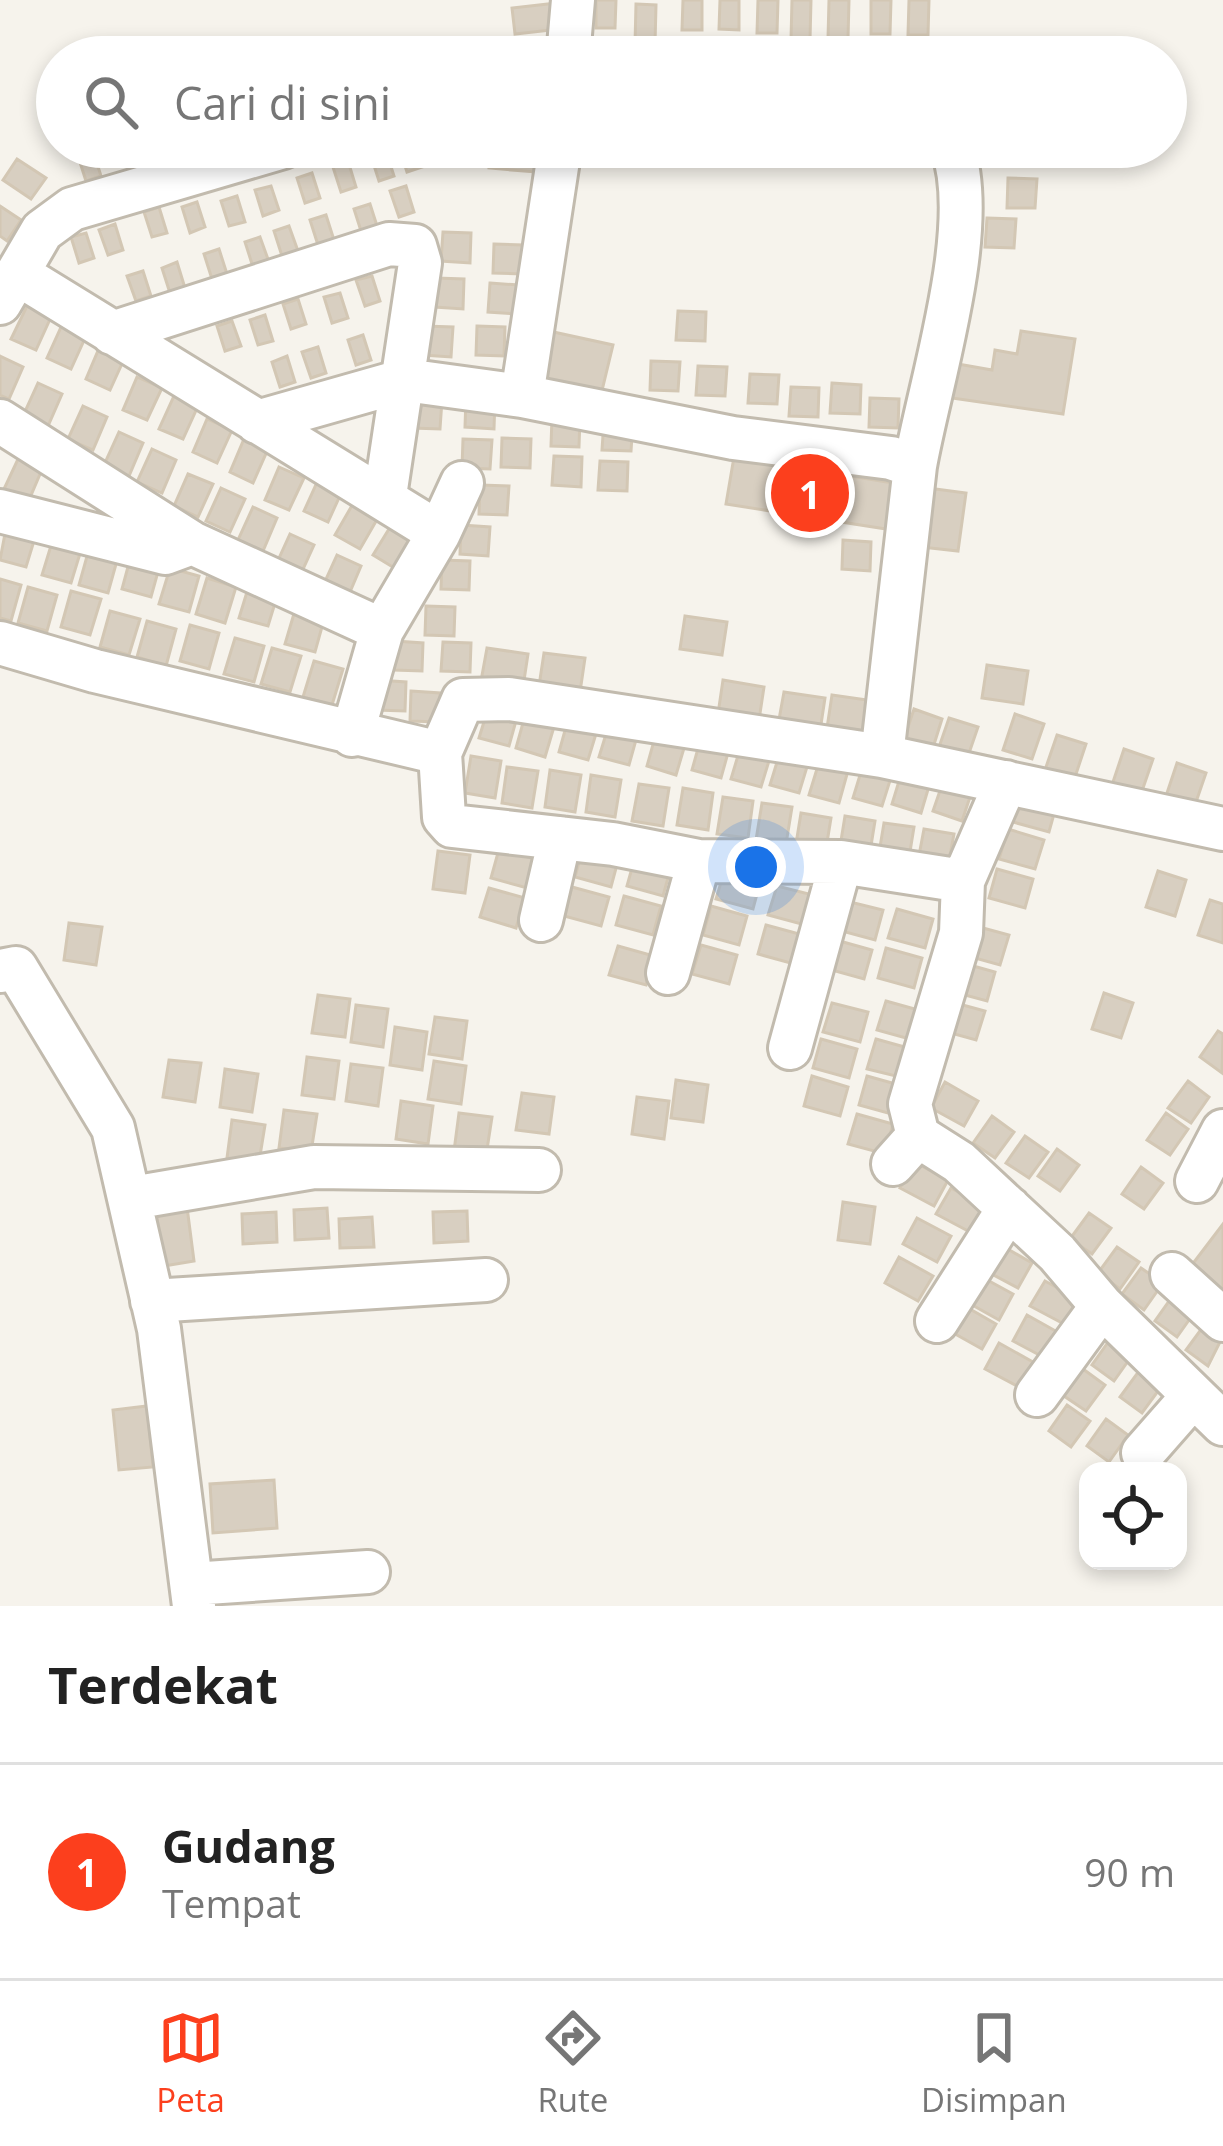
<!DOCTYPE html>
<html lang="id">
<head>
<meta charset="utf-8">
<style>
  body { margin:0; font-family:"Open Sans",sans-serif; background:#f2f2f2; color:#222 }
  .controls { position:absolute; right:36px; bottom:36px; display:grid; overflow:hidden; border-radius:24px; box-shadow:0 6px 18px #0003 }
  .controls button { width:108px; height:108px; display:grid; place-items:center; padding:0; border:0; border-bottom:3px solid #e0e0e0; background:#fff; color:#222; font:60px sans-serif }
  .you { position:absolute; left:756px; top:867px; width:42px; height:42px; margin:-30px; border:9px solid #fff; border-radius:50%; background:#1a73e8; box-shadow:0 0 0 18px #1a73e833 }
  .badge { display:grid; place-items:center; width:78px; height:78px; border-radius:50%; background:#fc3f1d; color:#fff; font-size:39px; font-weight:700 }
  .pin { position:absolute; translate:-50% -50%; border:6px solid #fff; box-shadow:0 3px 12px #0006 }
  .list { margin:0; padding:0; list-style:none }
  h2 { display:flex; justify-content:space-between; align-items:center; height:156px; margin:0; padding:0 48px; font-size:51px }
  h2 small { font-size:39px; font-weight:400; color:#767676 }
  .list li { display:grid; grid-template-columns:78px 1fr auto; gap:36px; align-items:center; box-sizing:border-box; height:216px; padding:0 48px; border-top:3px solid #e0e0e0 }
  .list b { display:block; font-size:45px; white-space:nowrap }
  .list p { margin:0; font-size:39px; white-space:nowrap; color:#767676 }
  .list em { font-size:39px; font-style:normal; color:#767676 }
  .icon { flex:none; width:66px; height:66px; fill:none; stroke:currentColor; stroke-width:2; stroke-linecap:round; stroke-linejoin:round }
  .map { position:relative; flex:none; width:1223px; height:1606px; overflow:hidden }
  .search { position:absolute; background:#fff; box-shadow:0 6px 18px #0003; left:36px; right:36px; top:36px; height:132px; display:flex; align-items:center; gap:30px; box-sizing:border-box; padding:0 42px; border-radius:66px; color:#767676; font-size:45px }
  .sheet { height:372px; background:#fff }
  nav { display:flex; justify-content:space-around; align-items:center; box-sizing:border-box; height:168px; border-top:3px solid #e0e0e0; background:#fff; font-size:33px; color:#767676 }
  nav a { display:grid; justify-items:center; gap:6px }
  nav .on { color:#fc3f1d }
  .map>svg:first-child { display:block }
</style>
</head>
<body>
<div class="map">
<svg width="1223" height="1606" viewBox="0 0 1223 1606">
  <rect width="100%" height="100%" fill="#f6f3ec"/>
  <path fill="#d8cfc1" stroke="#d3c7b4" stroke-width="3" d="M 596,0 L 616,0 L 615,28 L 596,28 Z
    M 683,0 L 702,0 L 702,30 L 682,30 Z
    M 720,0 L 739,0 L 739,30 L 719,29 Z
    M 758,0 L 778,0 L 777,33 L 757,33 Z
    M 792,0 L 811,0 L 810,40 L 791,40 Z
    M 829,0 L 849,0 L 848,39 L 828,39 Z
    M 871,0 L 891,0 L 890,34 L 871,34 Z
    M 909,0 L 929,0 L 928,35 L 908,35 Z
    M 557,3 L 560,29 L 515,34 L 512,8 Z
    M 636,4 L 656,5 L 655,44 L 635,44 Z
    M 399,147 L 415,147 L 422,167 L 407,172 Z
    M 491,147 L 538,147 L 535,172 L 489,168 Z
    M 93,151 L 101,176 L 86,181 L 78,156 Z
    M 386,151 L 394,176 L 379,181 L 371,156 Z
    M 17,159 L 46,178 L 31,199 L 3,180 Z
    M 348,161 L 356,187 L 341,192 L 333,167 Z
    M 312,173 L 320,198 L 305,203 L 297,178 Z
    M 1008,178 L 1037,179 L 1035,208 L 1007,208 Z
    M 271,186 L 279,210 L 263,216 L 255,190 Z
    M 406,186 L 414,212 L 399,217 L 390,191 Z
    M 237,196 L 245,222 L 229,226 L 221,201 Z
    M 197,202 L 205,227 L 190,233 L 182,207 Z
    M 370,204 L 378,229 L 362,234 L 354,209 Z
    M 0,206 L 21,220 L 7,241 L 0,236 Z
    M 159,207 L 167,233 L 152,237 L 144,212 Z
    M 326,215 L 334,240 L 318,245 L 310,220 Z
    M 987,218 L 1016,219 L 1014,248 L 985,247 Z
    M 115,224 L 123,250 L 108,255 L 99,230 Z
    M 289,226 L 298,251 L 282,256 L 274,231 Z
    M 443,232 L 471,233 L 470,263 L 441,261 Z
    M 86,233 L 94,258 L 79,263 L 71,237 Z
    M 260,237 L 269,262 L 253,267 L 245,242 Z
    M 494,244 L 523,245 L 522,274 L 493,273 Z
    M 219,249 L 227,274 L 212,279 L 204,254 Z
    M 177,262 L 185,288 L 170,293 L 162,268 Z
    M 143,271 L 151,296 L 136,301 L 127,276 Z
    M 372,276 L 380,301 L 365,306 L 356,280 Z
    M 436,278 L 464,279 L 463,309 L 435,307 Z
    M 490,283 L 519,285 L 517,314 L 488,312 Z
    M 340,293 L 348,318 L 332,323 L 324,297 Z
    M 298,299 L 306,324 L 291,329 L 283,304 Z
    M 27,306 L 51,317 L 36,350 L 11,339 Z
    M 678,311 L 706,312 L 705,341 L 676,340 Z
    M 265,315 L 273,341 L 258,345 L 250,320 Z
    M 232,321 L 241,346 L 225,351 L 217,326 Z
    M 62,325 L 86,336 L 71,369 L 47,358 Z
    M 424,326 L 453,327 L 451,357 L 423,355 Z
    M 477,326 L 505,327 L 504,356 L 476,355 Z
    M 549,331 L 613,345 L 598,407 L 534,394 Z
    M 1021,331 L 1075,339 L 1063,414 L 952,398 L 958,364 L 992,370 L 995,350 L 1017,354 Z
    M 363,335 L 371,360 L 356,365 L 348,340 Z
    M 100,346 L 125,357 L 110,390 L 86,379 Z
    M 318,347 L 326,373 L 311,378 L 302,352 Z
    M 0,356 L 23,367 L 9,399 L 0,395 Z
    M 287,356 L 295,382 L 280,387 L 272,362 Z
    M 651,361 L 680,362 L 678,391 L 650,390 Z
    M 698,366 L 727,367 L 725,396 L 696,395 Z
    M 750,374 L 779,375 L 777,404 L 748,403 Z
    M 137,377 L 162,388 L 147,420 L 123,410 Z
    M 38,383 L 62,394 L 48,426 L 23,416 Z
    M 832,383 L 861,385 L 860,414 L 830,413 Z
    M 791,387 L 819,388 L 818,417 L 789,416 Z
    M 174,396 L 198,406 L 183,439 L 159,429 Z
    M 466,398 L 495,399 L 494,429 L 465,427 Z
    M 870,398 L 899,399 L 898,428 L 869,427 Z
    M 413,399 L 442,400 L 440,429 L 412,428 Z
    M 83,406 L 107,417 L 93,450 L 68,439 Z
    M 552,417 L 580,418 L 579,447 L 551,446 Z
    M 207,419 L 232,430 L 217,463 L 193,452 Z
    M 604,420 L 633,422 L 631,451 L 602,450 Z
    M 119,432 L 143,443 L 129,476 L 104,465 Z
    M 502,438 L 531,439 L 530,468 L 501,467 Z
    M 244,439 L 268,449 L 253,483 L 230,472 Z
    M 463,439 L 492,440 L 490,469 L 462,468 Z
    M 152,449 L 176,460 L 162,493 L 137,482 Z
    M 554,456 L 582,457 L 581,487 L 552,485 Z
    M 19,457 L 43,467 L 29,500 L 4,489 Z
    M 734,457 L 893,483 L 886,529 L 726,504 Z
    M 600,461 L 628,462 L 627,491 L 598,490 Z
    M 279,467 L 304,478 L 289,510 L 265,500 Z
    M 188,474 L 213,484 L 198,517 L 174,506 Z
    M 319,478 L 343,489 L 328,522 L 304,511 Z
    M 480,485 L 509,486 L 507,515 L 479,514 Z
    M 221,488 L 245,499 L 230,532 L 206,521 Z
    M 928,488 L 966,493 L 958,551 L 921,547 Z
    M 354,502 L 379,516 L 360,549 L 335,535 Z
    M 253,507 L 277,518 L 263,551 L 238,540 Z
    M 7,523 L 37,531 L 26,567 L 0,560 Z
    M 392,524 L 414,538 L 396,569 L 373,555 Z
    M 461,525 L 490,527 L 488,556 L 460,554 Z
    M 290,534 L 314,545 L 299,578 L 275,567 Z
    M 53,539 L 82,547 L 71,583 L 42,575 Z
    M 843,540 L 871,542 L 870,571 L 842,569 Z
    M 89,549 L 118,557 L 108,593 L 79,585 Z
    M 132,552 L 161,561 L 151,597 L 122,589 Z
    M 337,555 L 361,566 L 347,599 L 322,588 Z
    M 442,560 L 470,561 L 469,590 L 441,589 Z
    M 170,568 L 199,576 L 189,612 L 159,604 Z
    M 207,578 L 236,587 L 225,623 L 196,614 Z
    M 0,579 L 21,585 L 11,621 L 0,618 Z
    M 250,582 L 279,590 L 268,626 L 239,618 Z
    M 28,587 L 57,595 L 47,631 L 18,623 Z
    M 71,591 L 101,599 L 90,635 L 61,627 Z
    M 426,606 L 455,607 L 454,636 L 425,635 Z
    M 296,607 L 325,616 L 315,652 L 285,644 Z
    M 110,611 L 140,619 L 129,655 L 100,647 Z
    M 685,616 L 727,622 L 722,655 L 680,649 Z
    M 147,621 L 176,629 L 166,666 L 137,657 Z
    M 190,625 L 219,633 L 209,669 L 180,661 Z
    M 235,638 L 264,646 L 254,682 L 224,674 Z
    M 395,641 L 423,643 L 422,671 L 394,670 Z
    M 443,642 L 471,643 L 470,672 L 441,671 Z
    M 272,648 L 301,656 L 290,692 L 261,684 Z
    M 487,648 L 528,654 L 523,687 L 481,681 Z
    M 544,653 L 585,658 L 580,692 L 539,686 Z
    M 314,661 L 343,669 L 332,705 L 303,697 Z
    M 987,665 L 1028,671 L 1023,704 L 982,698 Z
    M 377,680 L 406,682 L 405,711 L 376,710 Z
    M 723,680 L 764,687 L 759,720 L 718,714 Z
    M 411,691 L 440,693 L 439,722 L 410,721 Z
    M 784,692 L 825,698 L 820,731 L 778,725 Z
    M 832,695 L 874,701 L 869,734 L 827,728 Z
    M 490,702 L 519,710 L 509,746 L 479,738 Z
    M 914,709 L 942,719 L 931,754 L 902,745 Z
    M 526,712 L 556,720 L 545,757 L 516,748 Z
    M 1015,714 L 1044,724 L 1032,759 L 1003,750 Z
    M 569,716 L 599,724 L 588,760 L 559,752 Z
    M 949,718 L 978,727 L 966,762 L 937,753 Z
    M 610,721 L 639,729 L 629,765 L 599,757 Z
    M 657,730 L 687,738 L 676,775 L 647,766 Z
    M 702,734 L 731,742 L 721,778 L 692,770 Z
    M 1057,735 L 1086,744 L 1074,780 L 1045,770 Z
    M 742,742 L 772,751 L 761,787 L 731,779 Z
    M 781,749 L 810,757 L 799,793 L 770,785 Z
    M 1124,749 L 1153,759 L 1141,794 L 1112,785 Z
    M 471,756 L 501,761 L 495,798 L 465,793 Z
    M 820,759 L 849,767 L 839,803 L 809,795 Z
    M 864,762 L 893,771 L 882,806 L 853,798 Z
    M 1177,763 L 1206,773 L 1194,808 L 1165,799 Z
    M 507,767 L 538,771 L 532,808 L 502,803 Z
    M 903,768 L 932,776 L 921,813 L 892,804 Z
    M 550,770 L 581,775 L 575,812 L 545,807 Z
    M 591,775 L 621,780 L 615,817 L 586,812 Z
    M 945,776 L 974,785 L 962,821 L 933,811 Z
    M 639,784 L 669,788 L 663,826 L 632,821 Z
    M 683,788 L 713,793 L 708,830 L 677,825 Z
    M 1021,793 L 1057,803 L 1049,832 L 1013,822 Z
    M 723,797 L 753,801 L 748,838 L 717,834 Z
    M 762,803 L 792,807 L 786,844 L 756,840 Z
    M 801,813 L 831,818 L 825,855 L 795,850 Z
    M 845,816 L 875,821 L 869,858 L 839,853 Z
    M 884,823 L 914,827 L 908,864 L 878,859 Z
    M 924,829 L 954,834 L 947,871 L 917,866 Z
    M 1008,829 L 1044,840 L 1035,869 L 999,859 Z
    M 583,847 L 619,857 L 611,887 L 575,877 Z
    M 499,849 L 535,859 L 527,888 L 491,878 Z
    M 438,851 L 470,855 L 465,893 L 433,889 Z
    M 635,857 L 671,867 L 663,896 L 627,886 Z
    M 725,869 L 761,879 L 753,909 L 716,899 Z
    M 997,869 L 1033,879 L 1025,908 L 989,898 Z
    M 1158,871 L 1186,880 L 1175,916 L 1146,907 Z
    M 777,886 L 813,895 L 805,925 L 768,915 Z
    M 572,887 L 609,897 L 601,926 L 564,916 Z
    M 489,888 L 525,898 L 516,928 L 480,917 Z
    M 624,896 L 661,906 L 653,935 L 616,925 Z
    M 1210,900 L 1223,904 L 1223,943 L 1198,935 Z
    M 846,901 L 883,910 L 875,940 L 838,930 Z
    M 711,906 L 747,916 L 739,945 L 703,935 Z
    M 897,909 L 933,919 L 925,948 L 888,938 Z
    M 69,923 L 102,927 L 96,965 L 64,960 Z
    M 766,925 L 803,935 L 794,964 L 758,954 Z
    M 972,925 L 1009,935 L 1000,965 L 964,955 Z
    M 836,940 L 872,950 L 864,979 L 828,969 Z
    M 701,945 L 737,955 L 729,984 L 692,974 Z
    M 618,946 L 654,956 L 646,985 L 609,975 Z
    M 886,948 L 922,958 L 914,988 L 878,978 Z
    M 959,962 L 995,972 L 987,1001 L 950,991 Z
    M 1104,993 L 1133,1003 L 1121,1038 L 1092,1029 Z
    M 318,995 L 350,999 L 345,1037 L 312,1033 Z
    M 886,1001 L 922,1011 L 913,1040 L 877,1030 Z
    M 948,1001 L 985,1011 L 976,1040 L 940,1030 Z
    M 832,1003 L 868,1012 L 860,1042 L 823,1032 Z
    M 356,1005 L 388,1009 L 383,1047 L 351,1042 Z
    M 435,1017 L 467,1021 L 462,1059 L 429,1054 Z
    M 395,1027 L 427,1032 L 422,1070 L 390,1065 Z
    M 1218,1031 L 1223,1034 L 1222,1073 L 1200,1057 Z
    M 821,1039 L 857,1049 L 849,1078 L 813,1068 Z
    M 876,1039 L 912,1049 L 904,1078 L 867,1069 Z
    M 307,1057 L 339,1061 L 334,1099 L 302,1095 Z
    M 169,1060 L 201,1063 L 195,1102 L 163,1097 Z
    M 434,1061 L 466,1066 L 461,1104 L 428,1099 Z
    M 351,1064 L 383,1068 L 378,1106 L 346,1101 Z
    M 225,1069 L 258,1074 L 252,1112 L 220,1107 Z
    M 812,1076 L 848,1087 L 840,1116 L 804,1106 Z
    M 867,1076 L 903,1086 L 895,1115 L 859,1105 Z
    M 676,1080 L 708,1085 L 703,1122 L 671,1118 Z
    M 1188,1081 L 1209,1097 L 1191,1123 L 1168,1108 Z
    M 945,1082 L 978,1101 L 964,1126 L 931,1108 Z
    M 522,1093 L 554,1097 L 549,1134 L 516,1130 Z
    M 637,1097 L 669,1101 L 664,1139 L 632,1134 Z
    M 401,1101 L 433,1106 L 428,1144 L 396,1139 Z
    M 284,1110 L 317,1114 L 311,1152 L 279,1148 Z
    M 459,1113 L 492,1117 L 486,1156 L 454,1151 Z
    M 1166,1113 L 1188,1129 L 1170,1155 L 1147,1140 Z
    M 857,1114 L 893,1124 L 885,1154 L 848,1144 Z
    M 992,1116 L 1014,1132 L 995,1158 L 973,1143 Z
    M 232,1120 L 265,1125 L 259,1162 L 227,1158 Z
    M 1025,1136 L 1048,1152 L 1029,1178 L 1006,1163 Z
    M 1057,1149 L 1079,1165 L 1060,1191 L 1038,1176 Z
    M 914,1162 L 948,1180 L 934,1206 L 900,1188 Z
    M 1141,1167 L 1163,1183 L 1144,1209 L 1122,1194 Z
    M 951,1188 L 984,1206 L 970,1232 L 936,1214 Z
    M 843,1202 L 875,1207 L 870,1244 L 838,1240 Z
    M 187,1207 L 194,1261 L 164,1266 L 156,1212 Z
    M 327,1208 L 329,1238 L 295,1240 L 294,1210 Z
    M 467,1211 L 468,1241 L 434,1243 L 433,1212 Z
    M 276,1212 L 277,1242 L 243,1244 L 242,1214 Z
    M 1089,1213 L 1111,1228 L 1092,1254 L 1070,1239 Z
    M 372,1217 L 374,1247 L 340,1248 L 339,1219 Z
    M 917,1218 L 951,1236 L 937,1262 L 903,1244 Z
    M 1223,1224 L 1223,1296 L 1188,1270 Z
    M 999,1244 L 1032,1263 L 1018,1288 L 984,1270 Z
    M 1117,1247 L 1139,1262 L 1120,1289 L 1098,1273 Z
    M 899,1257 L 933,1276 L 918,1301 L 885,1283 Z
    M 1141,1268 L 1163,1283 L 1144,1310 L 1122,1294 Z
    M 980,1276 L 1013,1294 L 999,1320 L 965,1301 Z
    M 1045,1281 L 1078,1299 L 1064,1324 L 1030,1306 Z
    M 1174,1294 L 1196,1310 L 1177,1337 L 1155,1321 Z
    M 963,1305 L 996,1324 L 982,1349 L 948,1330 Z
    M 1027,1315 L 1061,1334 L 1047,1359 L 1013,1341 Z
    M 1205,1324 L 1223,1336 L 1208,1366 L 1186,1350 Z
    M 1111,1338 L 1133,1354 L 1114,1381 L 1092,1365 Z
    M 999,1343 L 1033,1362 L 1019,1387 L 985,1369 Z
    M 1083,1369 L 1105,1385 L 1086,1411 L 1064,1396 Z
    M 1139,1371 L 1161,1387 L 1142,1413 L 1120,1397 Z
    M 1067,1405 L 1090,1421 L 1071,1447 L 1049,1431 Z
    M 147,1406 L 153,1467 L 119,1470 L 113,1410 Z
    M 1106,1419 L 1128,1435 L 1109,1462 L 1087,1446 Z
    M 274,1480 L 277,1528 L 213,1533 L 210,1484 Z"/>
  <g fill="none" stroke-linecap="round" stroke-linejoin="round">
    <defs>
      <path id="minor" d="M 568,57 L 573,0
        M 18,274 L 439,533 L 382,630
        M 0,303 L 42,231 L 72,209 L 283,147
        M 112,333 L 389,244 L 415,246 L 420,263 L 385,496
        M 522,396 L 560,147
        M 0,421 L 192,543 L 382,630 L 352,735
        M 257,422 L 405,380 L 522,396 L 733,438 L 891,458 L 915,466 L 882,756
        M 915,466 C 930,381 981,227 952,147
        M 0,511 L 165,553 L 192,543
        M 439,533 L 462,483
        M 0,643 L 95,671 L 440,753 L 463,700 L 509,699 L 882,756 L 1223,829
        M 440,753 L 444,817 L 452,826 L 613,844 L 699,861 L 841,862 L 963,881 L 1006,782
        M 963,881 L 961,933 L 910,1104 L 918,1136 L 959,1162 L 1057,1253 L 1102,1306 L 1223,1424
        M 541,920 L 560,838
        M 0,971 L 16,968 L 113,1128 L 159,1329 L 194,1606
        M 668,973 L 699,861
        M 790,1048 L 841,862
        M 893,1164 L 918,1136
        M 1197,1181 L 1223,1131
        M 132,1198 L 314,1167 L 539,1170
        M 1172,1274 L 1223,1320
        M 152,1301 L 486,1280
        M 937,1321 L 1009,1208
        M 1037,1395 L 1102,1306
        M 1143,1453 L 1193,1396
        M 192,1584 L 368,1572"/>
    </defs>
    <use href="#minor" stroke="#c2bbae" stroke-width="48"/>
    <use href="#minor" stroke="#fff" stroke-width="42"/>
  </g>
</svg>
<div class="controls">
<button><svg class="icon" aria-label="locate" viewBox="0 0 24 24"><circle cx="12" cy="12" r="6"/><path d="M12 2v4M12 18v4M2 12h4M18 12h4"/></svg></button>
</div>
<div class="you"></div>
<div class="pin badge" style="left:810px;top:493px">1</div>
<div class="search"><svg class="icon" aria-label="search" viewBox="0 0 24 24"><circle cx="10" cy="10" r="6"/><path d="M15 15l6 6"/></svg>Cari di sini</div>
</div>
<section class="sheet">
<h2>Terdekat<small></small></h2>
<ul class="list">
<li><span class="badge">1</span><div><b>Gudang</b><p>Tempat</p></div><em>90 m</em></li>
</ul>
</section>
<nav>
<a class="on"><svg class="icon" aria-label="map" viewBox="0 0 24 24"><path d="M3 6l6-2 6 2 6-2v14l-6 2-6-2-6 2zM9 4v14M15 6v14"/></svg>Peta</a>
<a><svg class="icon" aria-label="directions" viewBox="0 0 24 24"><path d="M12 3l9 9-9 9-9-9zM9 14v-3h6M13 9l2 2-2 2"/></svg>Rute</a>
<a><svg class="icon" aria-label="saved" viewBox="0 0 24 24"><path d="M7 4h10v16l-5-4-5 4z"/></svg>Disimpan</a>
</nav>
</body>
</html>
